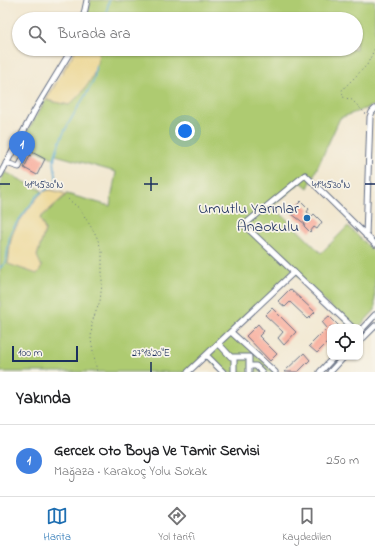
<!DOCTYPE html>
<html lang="tr">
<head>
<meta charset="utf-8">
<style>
  body { margin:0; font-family:"Indie Flower",sans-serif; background:#f2f2f2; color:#202124 }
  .controls { position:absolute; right:12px; bottom:12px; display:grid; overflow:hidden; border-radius:8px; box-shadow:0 1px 3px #0004 }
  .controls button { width:36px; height:36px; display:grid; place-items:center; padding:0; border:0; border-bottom:1px solid #e0e0e0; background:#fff; color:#202124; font:20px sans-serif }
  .scale { position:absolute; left:12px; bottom:10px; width:66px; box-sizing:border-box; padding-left:4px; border:2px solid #1b2f5e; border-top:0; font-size:11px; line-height:14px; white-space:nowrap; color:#1b2f5e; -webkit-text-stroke:3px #f7f3e8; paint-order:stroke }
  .you { position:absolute; left:185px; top:131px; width:14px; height:14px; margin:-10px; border:3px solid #fff; border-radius:50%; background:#1a73e8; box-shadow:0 0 0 6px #1a73e833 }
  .badge { display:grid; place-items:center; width:26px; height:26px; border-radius:50%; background:#1f6fb2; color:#fff; font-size:13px; font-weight:700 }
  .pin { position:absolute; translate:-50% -33px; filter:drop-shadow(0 1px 2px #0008) }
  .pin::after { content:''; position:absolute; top:21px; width:14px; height:12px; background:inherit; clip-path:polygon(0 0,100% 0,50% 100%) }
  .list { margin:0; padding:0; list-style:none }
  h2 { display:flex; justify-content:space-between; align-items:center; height:52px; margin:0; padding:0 16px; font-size:17px }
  h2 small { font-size:13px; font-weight:400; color:#757577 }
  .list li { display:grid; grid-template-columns:26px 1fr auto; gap:12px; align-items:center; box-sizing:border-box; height:72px; padding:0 16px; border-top:1px solid #e0e0e0 }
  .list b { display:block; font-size:15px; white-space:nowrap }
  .list p { margin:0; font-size:13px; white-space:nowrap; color:#757577 }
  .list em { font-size:13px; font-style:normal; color:#757577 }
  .icon { flex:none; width:22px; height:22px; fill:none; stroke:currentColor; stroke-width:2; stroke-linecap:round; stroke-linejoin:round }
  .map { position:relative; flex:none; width:375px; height:372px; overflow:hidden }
  .search { position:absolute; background:#fff; box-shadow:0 1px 3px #0004; left:12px; right:12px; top:12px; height:44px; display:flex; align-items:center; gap:10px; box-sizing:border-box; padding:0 14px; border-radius:22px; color:#757577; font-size:15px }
  .sheet { height:124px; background:#fff }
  nav { display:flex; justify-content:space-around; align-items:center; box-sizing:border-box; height:56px; border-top:1px solid #e0e0e0; background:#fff; font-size:11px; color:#757577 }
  nav a { display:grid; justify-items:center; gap:2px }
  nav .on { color:#1f6fb2 }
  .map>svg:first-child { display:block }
</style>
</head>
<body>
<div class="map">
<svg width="375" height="372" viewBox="0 0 375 372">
  <rect width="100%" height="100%" fill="#f7f3e8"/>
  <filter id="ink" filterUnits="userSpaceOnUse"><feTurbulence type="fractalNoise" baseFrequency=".025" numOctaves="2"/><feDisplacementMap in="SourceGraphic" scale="8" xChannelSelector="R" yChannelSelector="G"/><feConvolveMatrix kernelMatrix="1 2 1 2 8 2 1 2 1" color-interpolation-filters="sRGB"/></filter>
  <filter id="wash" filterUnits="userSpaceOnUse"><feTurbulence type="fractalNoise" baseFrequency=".012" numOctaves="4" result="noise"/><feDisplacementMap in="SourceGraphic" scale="16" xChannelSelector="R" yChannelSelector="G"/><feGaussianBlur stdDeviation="0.9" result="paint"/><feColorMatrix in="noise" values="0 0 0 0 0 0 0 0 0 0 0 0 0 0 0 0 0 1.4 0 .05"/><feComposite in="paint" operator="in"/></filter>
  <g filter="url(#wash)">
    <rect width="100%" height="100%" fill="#f2e8d1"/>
    <path fill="#aecb71" stroke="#647d68" d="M 91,0 L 375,0 L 375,105 L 340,118 L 308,188 L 301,182 L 273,206 L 321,253 L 348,226 L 375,253 L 375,310 L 359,327 L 352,327 L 294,272 L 231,332 L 275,372 L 222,372 L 206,355 L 186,372 L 0,372 L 0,182 L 5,172 L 41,190 L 42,193 C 31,208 12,226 10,245 C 9,251 9,257 8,263 L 37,256 L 45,230 L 40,218 L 67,194 L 110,206 L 116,172 L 56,155 L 53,158 L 21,142 L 46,100 L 69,105 L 98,64 L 99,49 L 356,49 L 356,19 L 86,19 Z"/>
    <path fill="#eeda9e" stroke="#84847e" d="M 76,49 L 99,49 C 98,74 87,89 69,105 L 46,100 Z
      M 51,190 L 67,194 L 40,218 L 45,230 L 37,256 L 42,267 L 37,274 L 8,264 C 10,254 9,243 13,233 C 15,226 36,198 42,193 C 44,191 48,190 51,190 Z"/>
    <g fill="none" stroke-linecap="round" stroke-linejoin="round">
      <path stroke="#5fadd8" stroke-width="1.5" d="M 105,19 L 109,0
        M 0,268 L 6,262 L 10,234 L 16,224 L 38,195 L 56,183 C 58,174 52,166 55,156 C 62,129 80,106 93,82 C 96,76 94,71 96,65"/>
    </g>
    <g id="blocks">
      <path fill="#f8a897" d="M 28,150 L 45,159 L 37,175 L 24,168 L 31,154 L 30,155 L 26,153 Z
        M 301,201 L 309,209 L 307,212 L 312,216 L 314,214 L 322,222 L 317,229 L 314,227 L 310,232 L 304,226 L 305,224 L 292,214 L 295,210 L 294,208 Z
        M 290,289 L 315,312 L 308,319 L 290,302 L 285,307 L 278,301 Z
        M 272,308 L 296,332 L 284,345 L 278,338 L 283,332 L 265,315 Z
        M 329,316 L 340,327 L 330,327 L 330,340 L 317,353 L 309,346 L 327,328 L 322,322 Z
        M 258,324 L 264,331 L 259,336 L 277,354 L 270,361 L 246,336 Z
        M 304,353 L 310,360 L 298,372 L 284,372 Z"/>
    </g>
  </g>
  <g filter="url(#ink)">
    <use href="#blocks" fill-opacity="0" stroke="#667086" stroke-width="1"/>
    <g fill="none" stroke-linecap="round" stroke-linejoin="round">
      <defs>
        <path id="minor" d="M 83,19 L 87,0
          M 6,163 L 19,167 L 23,159
          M 0,175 L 35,110 L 72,49
          M 366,236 L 370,117 L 372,112 L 375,109
          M 352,327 L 244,225 L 305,175 L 375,244
          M 360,331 L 375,315
          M 231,332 L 275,372
          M 360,341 L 375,326
          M 219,344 L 231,357 L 249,357 L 249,372
          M 206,355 L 223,372
          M 234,357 L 234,372
          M 249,366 L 256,366 L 262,372
          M 188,372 L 294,272
          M 320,372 L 334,357
          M 330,372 L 344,357"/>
      </defs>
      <use href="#minor" stroke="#667086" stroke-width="7"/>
      <path stroke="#667086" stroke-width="1" stroke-dasharray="1 3" stroke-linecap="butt" d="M 366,114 L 352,100 L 343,97 L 342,90 L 367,65 L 375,48
        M 68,199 L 80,209 L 96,235 L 102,251 L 102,284 L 100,301 L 92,322 L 91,340 L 97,372"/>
      <use href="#minor" stroke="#fff" stroke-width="5"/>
    </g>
  </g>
  <path fill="none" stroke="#1b2f5e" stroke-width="1.5" d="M 151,177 L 151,191M 0,184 L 10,184M 144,184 L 158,184M 365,184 L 375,184M 151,362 L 151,372"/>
  <circle fill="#1f6fb2" stroke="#f7f3e8" stroke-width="1.5" cx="307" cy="218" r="4"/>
  <g text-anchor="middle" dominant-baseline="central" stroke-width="3.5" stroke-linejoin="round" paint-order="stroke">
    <g font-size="16" fill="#1b2f5e" stroke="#f7f3e8" text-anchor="end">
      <text x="299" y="209">Umutlu Yarınlar<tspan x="299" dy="18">Anaokulu</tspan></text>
    </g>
  </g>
  <g font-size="10" text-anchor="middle" fill="#1b2f5e" stroke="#f7f3e8" stroke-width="3.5" stroke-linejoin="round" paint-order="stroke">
    <text x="44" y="188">41°45'30"N</text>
    <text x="331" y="188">41°45'30"N</text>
    <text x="151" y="356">27°13'20"E</text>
  </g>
</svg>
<div class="controls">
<button><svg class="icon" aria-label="locate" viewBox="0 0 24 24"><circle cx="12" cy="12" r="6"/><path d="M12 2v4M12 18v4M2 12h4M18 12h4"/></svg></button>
</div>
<div class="scale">100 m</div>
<div class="you"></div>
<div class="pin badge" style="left:22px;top:164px;background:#3f7fe0">1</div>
<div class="search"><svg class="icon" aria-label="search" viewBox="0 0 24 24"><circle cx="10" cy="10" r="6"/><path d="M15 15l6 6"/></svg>Burada ara</div>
</div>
<section class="sheet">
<h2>Yakında<small></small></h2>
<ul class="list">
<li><span class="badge" style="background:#3f7fe0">1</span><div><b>Gercek Oto Boya Ve Tamir Servisi</b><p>Mağaza · Karakoç Yolu Sokak</p></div><em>250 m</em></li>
</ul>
</section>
<nav>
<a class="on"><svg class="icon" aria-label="map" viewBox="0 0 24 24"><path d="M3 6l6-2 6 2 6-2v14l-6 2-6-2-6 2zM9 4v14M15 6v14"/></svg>Harita</a>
<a><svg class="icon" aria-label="directions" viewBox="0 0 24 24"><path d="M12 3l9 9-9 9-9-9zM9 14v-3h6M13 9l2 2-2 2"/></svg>Yol tarifi</a>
<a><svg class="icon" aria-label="saved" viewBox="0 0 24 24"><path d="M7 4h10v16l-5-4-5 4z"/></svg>Kaydedilen</a>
</nav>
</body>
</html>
